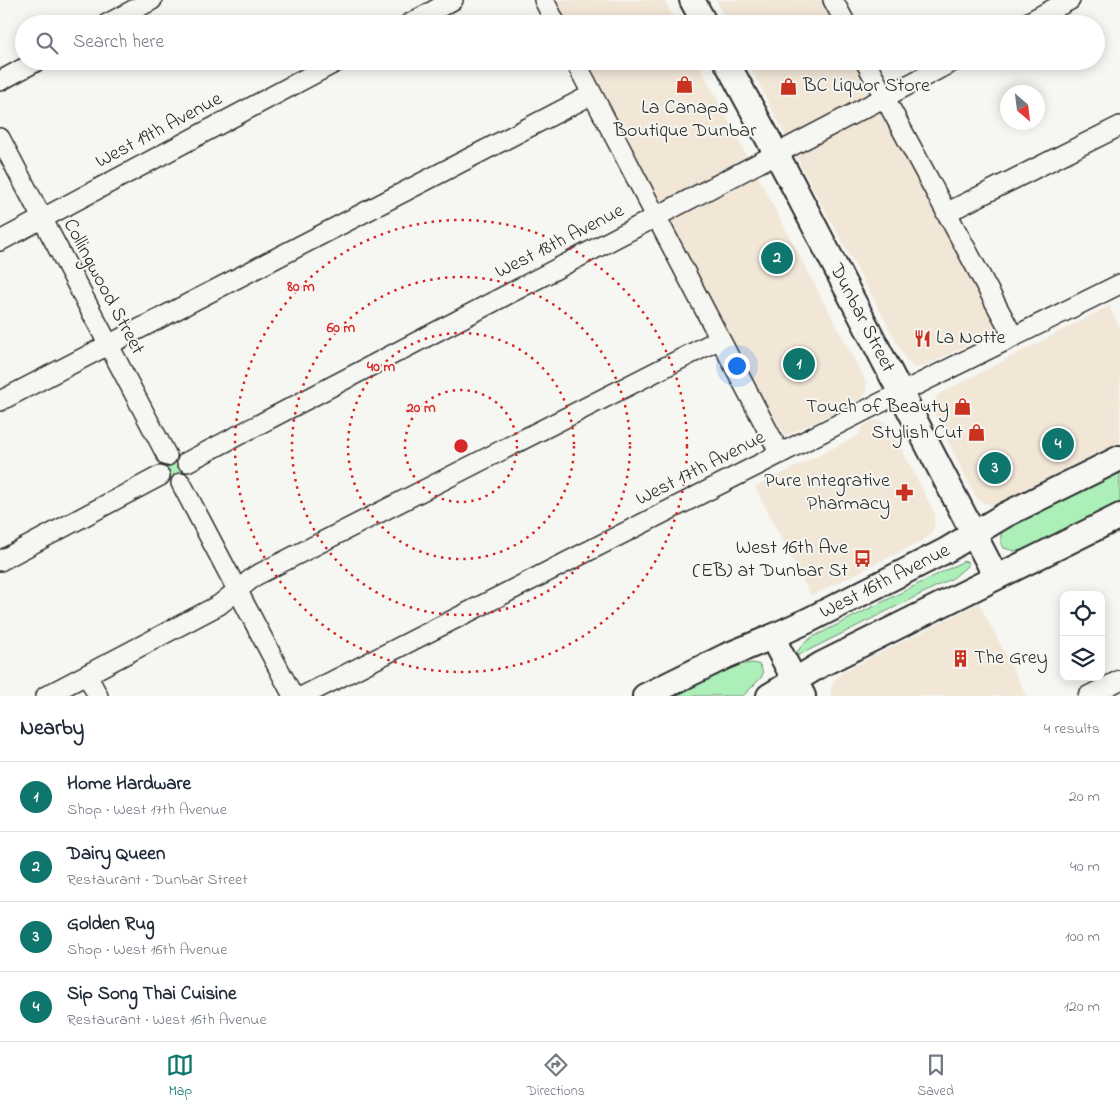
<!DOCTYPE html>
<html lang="en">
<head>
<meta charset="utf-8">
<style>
  body { margin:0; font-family:"Indie Flower",sans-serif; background:#f6f6f7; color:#1f2937 }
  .controls { position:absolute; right:15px; bottom:15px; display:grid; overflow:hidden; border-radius:10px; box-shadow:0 2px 12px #0003 }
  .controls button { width:45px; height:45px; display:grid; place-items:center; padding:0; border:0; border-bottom:1px solid #e0e1e3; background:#fff; color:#1f2937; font:25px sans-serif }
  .compass { position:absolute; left:1000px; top:85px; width:45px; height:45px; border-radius:50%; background:#fff; box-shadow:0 2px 12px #0003; rotate:152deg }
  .you { position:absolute; left:736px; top:365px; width:18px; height:18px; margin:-12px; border:4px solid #fff; border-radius:50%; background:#1a73e8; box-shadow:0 0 0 8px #1a73e833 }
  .badge { display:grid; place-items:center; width:32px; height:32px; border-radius:50%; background:#0f766e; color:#fff; font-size:16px; font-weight:700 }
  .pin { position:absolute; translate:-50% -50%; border:2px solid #fff; box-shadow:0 1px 5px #0006 }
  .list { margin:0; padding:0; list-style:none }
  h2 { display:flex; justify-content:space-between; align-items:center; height:65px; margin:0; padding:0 20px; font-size:21px }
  h2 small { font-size:16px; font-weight:400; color:#747a83 }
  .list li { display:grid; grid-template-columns:32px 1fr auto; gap:15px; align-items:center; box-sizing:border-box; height:70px; padding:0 20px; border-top:1px solid #e0e1e3 }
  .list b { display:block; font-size:19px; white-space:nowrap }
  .list p { margin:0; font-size:16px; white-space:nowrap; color:#747a83 }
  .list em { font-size:16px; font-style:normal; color:#747a83 }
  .icon { flex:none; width:28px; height:28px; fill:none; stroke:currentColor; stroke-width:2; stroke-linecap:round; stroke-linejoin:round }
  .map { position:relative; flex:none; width:1120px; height:696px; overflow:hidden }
  .search { position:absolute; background:#fff; box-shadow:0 2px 12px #0003; left:15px; right:15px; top:15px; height:55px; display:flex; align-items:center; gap:12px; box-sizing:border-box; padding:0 18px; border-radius:28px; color:#747a83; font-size:19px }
  .sheet { height:345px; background:#fff }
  nav { display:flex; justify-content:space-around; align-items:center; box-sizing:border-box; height:70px; border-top:1px solid #e0e1e3; background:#fff; font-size:14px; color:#747a83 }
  nav a { display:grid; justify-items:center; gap:2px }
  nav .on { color:#0f766e }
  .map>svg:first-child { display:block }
</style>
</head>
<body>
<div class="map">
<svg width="1120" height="696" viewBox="0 0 1120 696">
  <rect width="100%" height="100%" fill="#f6f6f2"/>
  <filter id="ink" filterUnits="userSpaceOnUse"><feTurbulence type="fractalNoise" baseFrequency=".02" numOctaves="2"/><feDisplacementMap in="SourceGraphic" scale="10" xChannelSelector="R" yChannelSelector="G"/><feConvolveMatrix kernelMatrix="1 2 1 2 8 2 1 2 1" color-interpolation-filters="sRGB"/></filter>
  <g filter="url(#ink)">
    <path fill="#f2e7d7" d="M 551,0 L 664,0 L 677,24 L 564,24 Z
      M 716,0 L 829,0 L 841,24 L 728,24 Z
      M 584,61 L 697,61 L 866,382 L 866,393 L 861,399 L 786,436 L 778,428 Z
      M 747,61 L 861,61 L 997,318 L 997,330 L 925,366 L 914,368 L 907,361 L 803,170 Z
      M 1109,306 L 1120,328 L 1120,443 L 1001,504 L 992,506 L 980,501 L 976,497 L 933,412 L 932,405 L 934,399 L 939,394 Z
      M 872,421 L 880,421 L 890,426 L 935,514 L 934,527 L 931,534 L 922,541 L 811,596 L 755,487 L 859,435 L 863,426 Z
      M 979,603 L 1027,696 L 831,696 L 830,690 L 834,681 L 844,671 Z"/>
    <path fill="#acefb9" stroke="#6c8d72" d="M164 469a10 10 0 1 1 20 0a10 10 0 1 1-20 0Z
      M 1120,469 L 1120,507 L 1035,548 L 1015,551 L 1004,548 L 1001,543 L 1001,534 L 1009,525 Z
      M 964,561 L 968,562 L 967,566 L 953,578 L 797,656 L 796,654 L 802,645 L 811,638 Z
      M 753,663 L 760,665 L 763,673 L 761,678 L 743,696 L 665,696 L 729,666 Z"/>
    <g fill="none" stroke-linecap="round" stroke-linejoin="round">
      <defs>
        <path id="minor" d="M 544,0 L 556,24
          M 833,0 L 846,24
          M 107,24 L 152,0
          M 409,24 L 453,0
          M 1025,24 L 1070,0
          M 575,61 L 780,454
          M 865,61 L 1013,336
          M 0,81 L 37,61
          M 0,138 L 167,456
          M 946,213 L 1120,126
          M 0,241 L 338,61
          M 0,401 L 591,95
          M 187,462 L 954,61
          M 181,483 L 293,696
          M 0,561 L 160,476
          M 87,675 L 98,696
          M 46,696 L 219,605 L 255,576 L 720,339
          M 303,696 L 870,408 L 1120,284
          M 1088,696 L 1120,680"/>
        <g id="major">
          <path d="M 692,0 L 705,24"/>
          <path id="s1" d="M 726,61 L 791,181 L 996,577"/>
          <path d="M 772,637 L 803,696"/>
          <path id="s2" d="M 645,696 L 726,656 L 772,637 L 809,620 L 945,551 L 1005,515 L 1120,458"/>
          <path d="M 769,696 L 822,664 L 1120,516"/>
        </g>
      </defs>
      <use href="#minor" stroke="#2b2b2b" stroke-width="22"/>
      <use href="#major" stroke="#2b2b2b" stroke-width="28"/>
      <use href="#minor" stroke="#f6f6f2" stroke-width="19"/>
      <use href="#major" stroke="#f6f6f2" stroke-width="24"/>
    </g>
  </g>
  <g fill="none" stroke="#d62828" stroke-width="2.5" stroke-dasharray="2.5 5">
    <circle cx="461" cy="446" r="56"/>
    <circle cx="461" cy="446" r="113"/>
    <circle cx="461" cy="446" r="169"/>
    <circle cx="461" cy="446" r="226"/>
  </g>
  <defs>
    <symbol id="shop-bare" viewBox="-9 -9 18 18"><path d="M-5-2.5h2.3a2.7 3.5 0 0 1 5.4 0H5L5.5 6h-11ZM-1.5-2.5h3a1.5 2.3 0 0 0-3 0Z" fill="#c8321e" stroke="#f6f6f2" stroke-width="2.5" paint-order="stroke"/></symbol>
    <symbol id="restaurant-bare" viewBox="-9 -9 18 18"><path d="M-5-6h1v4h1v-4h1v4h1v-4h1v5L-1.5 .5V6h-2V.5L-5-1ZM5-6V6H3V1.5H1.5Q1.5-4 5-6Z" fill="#c8321e" stroke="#f6f6f2" stroke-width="2.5" paint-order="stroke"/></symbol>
    <symbol id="pharmacy-bare" viewBox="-9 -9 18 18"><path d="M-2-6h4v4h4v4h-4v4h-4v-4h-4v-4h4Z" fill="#c8321e" stroke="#f6f6f2" stroke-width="2.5" paint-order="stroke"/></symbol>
    <symbol id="bus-bare" viewBox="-9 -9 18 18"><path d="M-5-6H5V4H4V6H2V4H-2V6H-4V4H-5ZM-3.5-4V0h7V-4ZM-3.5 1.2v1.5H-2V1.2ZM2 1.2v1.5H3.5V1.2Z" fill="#c8321e" stroke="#f6f6f2" stroke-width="2.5" paint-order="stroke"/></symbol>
    <symbol id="building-bare" viewBox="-9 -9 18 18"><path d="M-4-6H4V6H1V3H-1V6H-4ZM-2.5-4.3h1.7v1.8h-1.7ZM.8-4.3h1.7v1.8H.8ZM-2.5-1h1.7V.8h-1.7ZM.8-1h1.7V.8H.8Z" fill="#c8321e" stroke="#f6f6f2" stroke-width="2.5" paint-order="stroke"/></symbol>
  </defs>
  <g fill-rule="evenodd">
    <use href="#shop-bare" x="672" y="72" width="25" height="25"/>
    <use href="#shop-bare" x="776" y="74" width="25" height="25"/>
    <use href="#restaurant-bare" x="910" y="326" width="25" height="25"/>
    <use href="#shop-bare" x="950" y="394" width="25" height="25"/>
    <use href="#shop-bare" x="964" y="420" width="25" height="25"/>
    <use href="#pharmacy-bare" x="892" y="480" width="25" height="25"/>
    <use href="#bus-bare" x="850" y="546" width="25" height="25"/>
    <use href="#building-bare" x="948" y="646" width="25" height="25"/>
  </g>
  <g text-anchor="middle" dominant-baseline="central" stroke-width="4" stroke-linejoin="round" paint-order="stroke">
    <g font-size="20" fill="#2b2b2b" stroke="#f6f6f2" text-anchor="end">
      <text x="803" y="86" text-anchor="start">BC Liquor Store</text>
      <text x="685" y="108" text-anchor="middle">La Canapa<tspan x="685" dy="23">Boutique Dunbar</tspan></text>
      <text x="936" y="338" text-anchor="start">La Notte</text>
      <text x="949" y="407">Touch of Beauty</text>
      <text x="963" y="433">Stylish Cut</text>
      <text x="890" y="481">Pure Integrative<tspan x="890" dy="23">Pharmacy</tspan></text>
      <text x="848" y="548">West 16th Ave<tspan x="848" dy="23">(EB) at Dunbar St</tspan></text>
      <text x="974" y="658" text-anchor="start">The Grey</text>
    </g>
    <g font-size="20" fill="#2b2b2b" stroke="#f6f6f2">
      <text transform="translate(159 131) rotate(-28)">West 19th Avenue</text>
      <text transform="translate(560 242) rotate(-27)">West 18th Avenue</text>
      <text transform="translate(103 287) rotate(62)">Collingwood Street</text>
      <text stroke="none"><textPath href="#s1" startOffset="291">Dunbar Street</textPath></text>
      <text transform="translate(701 469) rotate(-27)">West 17th Avenue</text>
      <text stroke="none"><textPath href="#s2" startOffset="266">West 16th Avenue</textPath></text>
    </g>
  </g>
  <circle cx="461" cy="446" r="8" fill="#d62828" stroke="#f6f6f2" stroke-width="2.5"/>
  <g font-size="15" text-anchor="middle" font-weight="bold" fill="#d62828" stroke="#f6f6f2" stroke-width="4" stroke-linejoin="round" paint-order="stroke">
    <text x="301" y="291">80 m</text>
    <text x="341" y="332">60 m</text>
    <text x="381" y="371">40 m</text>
    <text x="421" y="412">20 m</text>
  </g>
</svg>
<div class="controls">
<button><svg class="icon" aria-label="locate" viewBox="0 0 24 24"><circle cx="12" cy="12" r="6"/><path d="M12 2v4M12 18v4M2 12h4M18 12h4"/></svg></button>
<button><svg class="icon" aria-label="layers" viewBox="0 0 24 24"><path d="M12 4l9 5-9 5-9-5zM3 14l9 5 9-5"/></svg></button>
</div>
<svg class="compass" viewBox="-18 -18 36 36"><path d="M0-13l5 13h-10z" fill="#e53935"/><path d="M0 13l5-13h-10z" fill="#747a83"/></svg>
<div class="you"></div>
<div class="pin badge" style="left:799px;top:364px">1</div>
<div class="pin badge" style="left:777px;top:258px">2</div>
<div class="pin badge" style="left:995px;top:468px">3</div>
<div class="pin badge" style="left:1058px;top:444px">4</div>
<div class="search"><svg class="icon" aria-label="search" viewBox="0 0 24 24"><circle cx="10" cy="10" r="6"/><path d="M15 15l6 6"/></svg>Search here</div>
</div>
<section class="sheet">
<h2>Nearby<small>4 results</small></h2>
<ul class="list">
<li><span class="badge">1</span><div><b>Home Hardware</b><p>Shop · West 17th Avenue</p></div><em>20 m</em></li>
<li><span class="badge">2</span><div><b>Dairy Queen</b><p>Restaurant · Dunbar Street</p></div><em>40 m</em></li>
<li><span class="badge">3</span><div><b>Golden Rug</b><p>Shop · West 16th Avenue</p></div><em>100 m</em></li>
<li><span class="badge">4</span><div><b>Sip Song Thai Cuisine</b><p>Restaurant · West 16th Avenue</p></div><em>120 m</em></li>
</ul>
</section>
<nav>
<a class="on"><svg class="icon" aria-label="map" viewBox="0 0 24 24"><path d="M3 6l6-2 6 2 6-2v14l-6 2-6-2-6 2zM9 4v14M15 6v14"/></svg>Map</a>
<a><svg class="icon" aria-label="directions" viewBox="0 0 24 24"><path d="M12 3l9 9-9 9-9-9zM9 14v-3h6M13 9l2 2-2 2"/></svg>Directions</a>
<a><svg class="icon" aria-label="saved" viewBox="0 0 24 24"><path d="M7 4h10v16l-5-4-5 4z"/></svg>Saved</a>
</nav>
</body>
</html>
